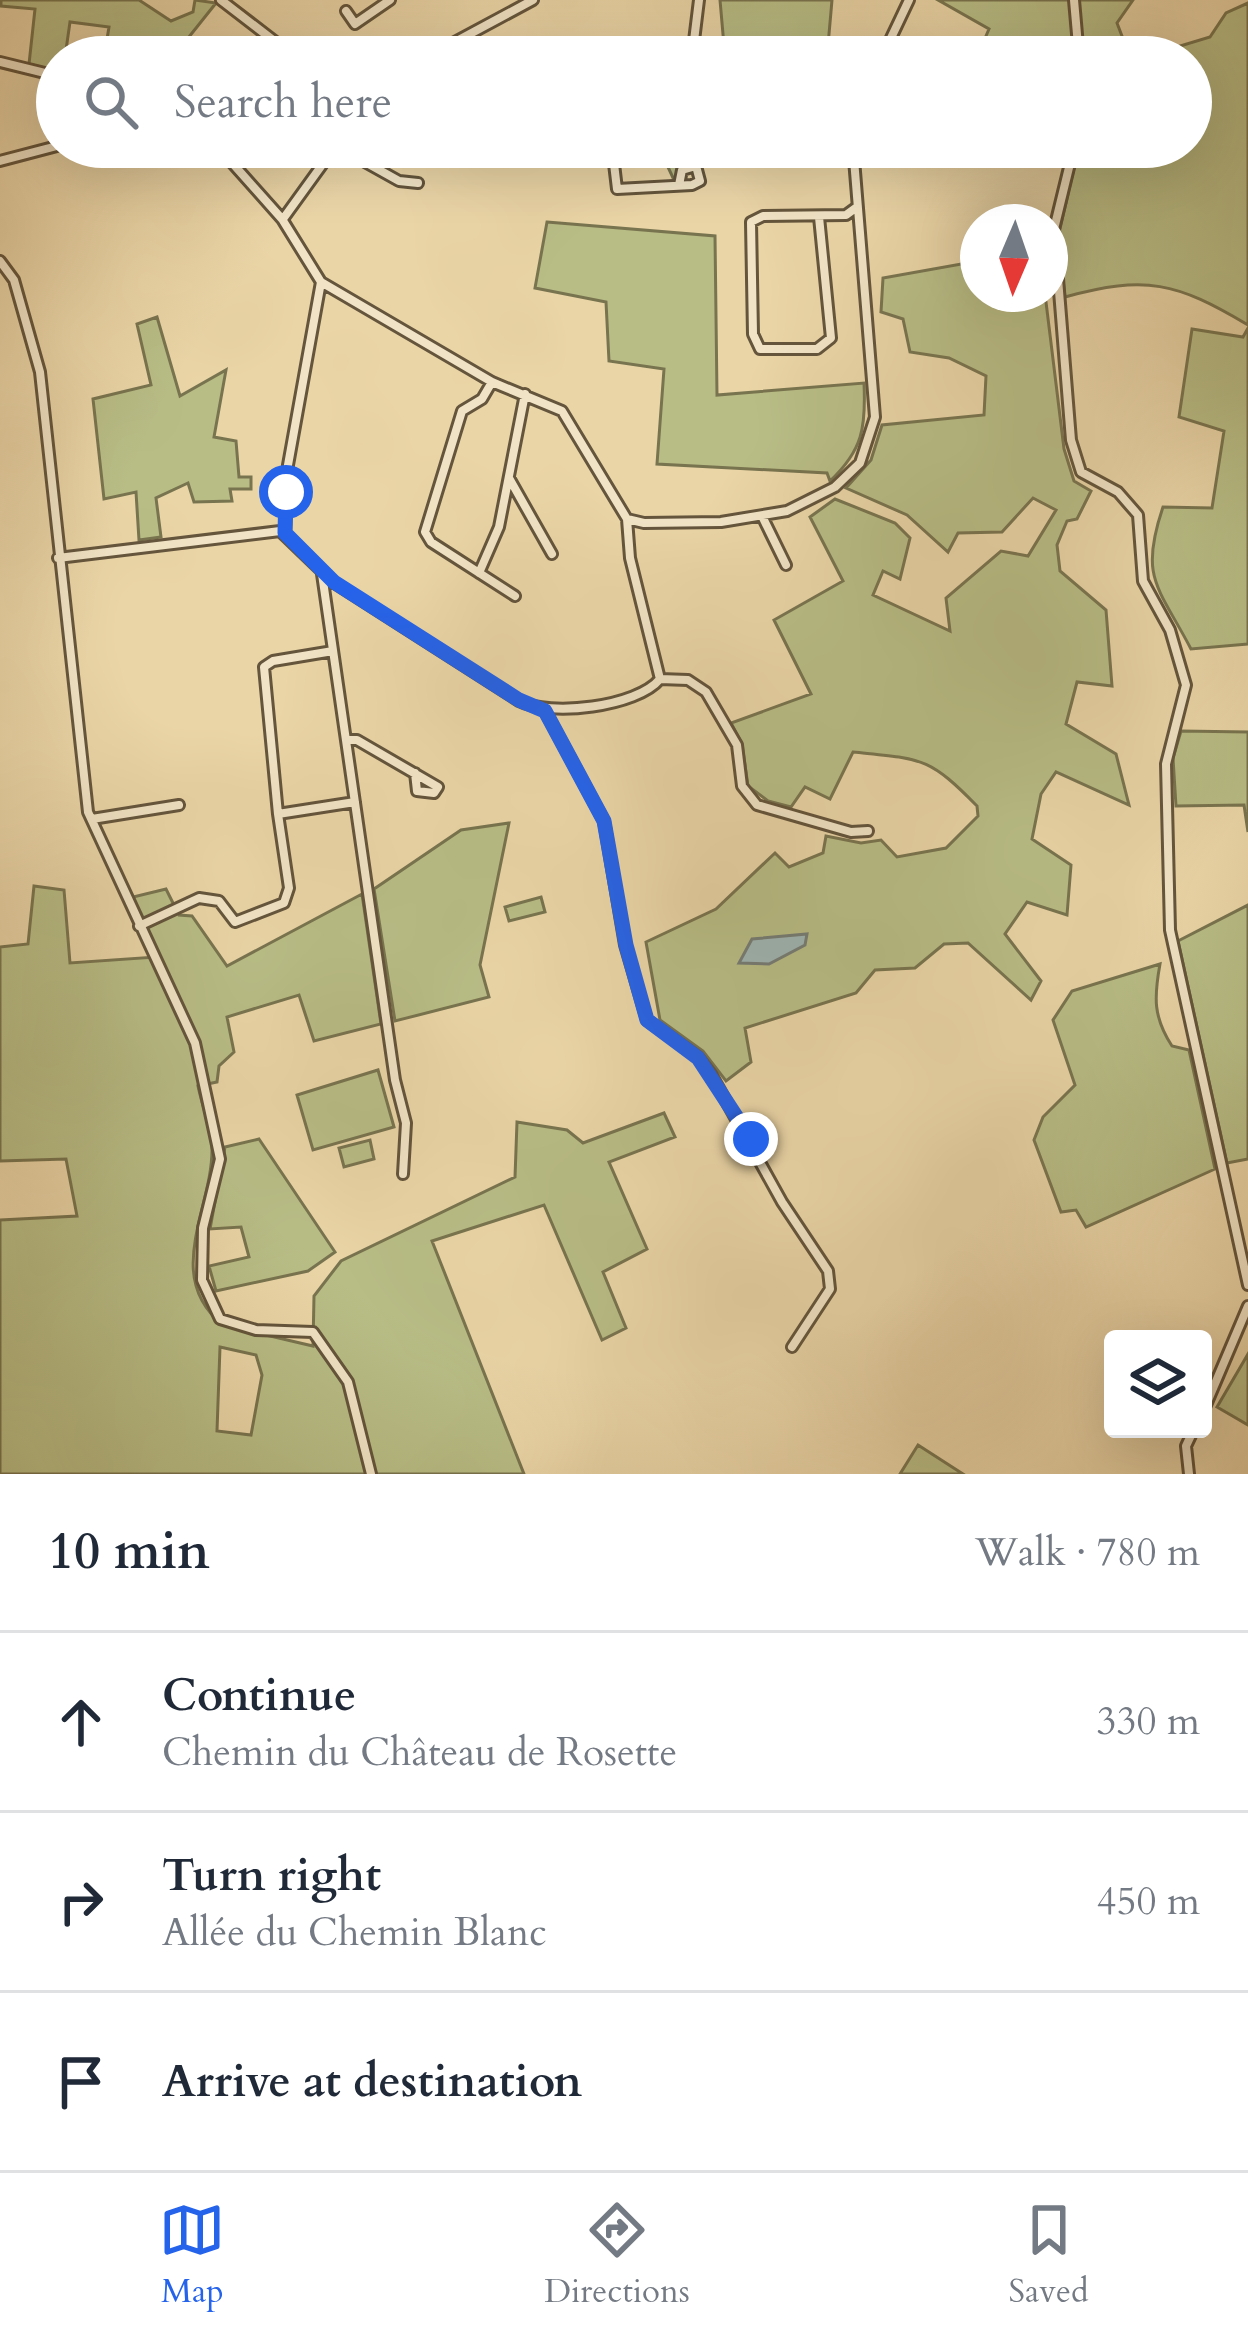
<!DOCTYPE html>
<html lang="en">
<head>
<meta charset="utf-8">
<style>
  body { margin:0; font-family:Cardo,serif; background:#f6f6f7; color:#1f2937 }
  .controls { position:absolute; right:36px; bottom:36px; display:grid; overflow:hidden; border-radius:12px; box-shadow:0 12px 48px #0002 }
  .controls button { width:108px; height:108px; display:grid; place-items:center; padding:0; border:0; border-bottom:3px solid #e0e1e3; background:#fff; color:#1f2937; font:60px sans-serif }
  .compass { position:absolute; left:960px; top:204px; width:108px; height:108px; border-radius:50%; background:#fff; box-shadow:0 12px 48px #0002; rotate:182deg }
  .stop { position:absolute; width:36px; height:36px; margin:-27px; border:9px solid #2563eb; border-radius:50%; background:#fff }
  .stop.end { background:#2563eb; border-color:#fff; box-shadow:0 3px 12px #0008 }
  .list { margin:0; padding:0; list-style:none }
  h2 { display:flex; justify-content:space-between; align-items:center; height:156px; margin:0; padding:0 48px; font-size:51px }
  h2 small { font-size:39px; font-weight:400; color:#747a83 }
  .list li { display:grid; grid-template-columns:78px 1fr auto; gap:36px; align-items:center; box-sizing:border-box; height:180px; padding:0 48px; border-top:3px solid #e0e1e3 }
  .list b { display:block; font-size:45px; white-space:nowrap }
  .list p { margin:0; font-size:39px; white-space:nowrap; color:#747a83 }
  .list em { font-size:39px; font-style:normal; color:#747a83 }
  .icon { flex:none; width:66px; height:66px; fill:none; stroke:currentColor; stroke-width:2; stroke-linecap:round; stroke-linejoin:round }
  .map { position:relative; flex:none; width:1248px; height:1474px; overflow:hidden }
  .search { position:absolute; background:#fff; box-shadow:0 12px 48px #0002; left:36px; right:36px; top:36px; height:132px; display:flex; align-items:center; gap:30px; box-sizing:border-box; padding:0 42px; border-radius:66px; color:#747a83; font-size:45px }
  .sheet { height:696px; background:#fff }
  nav { display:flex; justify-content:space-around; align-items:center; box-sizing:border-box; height:168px; border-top:3px solid #e0e1e3; background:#fff; font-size:33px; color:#747a83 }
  nav a { display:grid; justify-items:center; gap:6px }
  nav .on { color:#2563eb }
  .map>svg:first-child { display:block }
</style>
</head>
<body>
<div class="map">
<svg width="1248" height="1474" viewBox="0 0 1248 1474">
  <rect width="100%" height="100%" fill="#ead5a7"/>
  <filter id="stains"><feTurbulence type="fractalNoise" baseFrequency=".00167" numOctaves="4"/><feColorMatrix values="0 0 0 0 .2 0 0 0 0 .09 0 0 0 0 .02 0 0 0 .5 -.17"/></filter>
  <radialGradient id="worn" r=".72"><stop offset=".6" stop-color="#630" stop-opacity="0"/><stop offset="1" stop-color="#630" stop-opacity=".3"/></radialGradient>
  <path fill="#b8bd86" stroke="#78744f" stroke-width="3" fill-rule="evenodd" d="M 1,0 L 139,0 L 171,21 L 193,12 L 195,0 L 216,3 L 173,57 L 104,57 L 109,27 L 70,22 L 65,57 L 57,57 L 57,71 L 29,64 L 35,9 L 1,6 Z
    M 720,0 L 832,0 L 827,57 L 725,57 Z
    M 938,0 L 1133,0 L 1117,23 L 1130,57 L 977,57 L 989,29 Z
    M 1248,3 L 1248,325 C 1176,282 1146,275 1065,297 L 1058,237 L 1079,147 L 1191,147 L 1191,57 L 1144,57 L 1210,37 L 1226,13 Z
    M 646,147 L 690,147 L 693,163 L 674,180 L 662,154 L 647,155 Z
    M 547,222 L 715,236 L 717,395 L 864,383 C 866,427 863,450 830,481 L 827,473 L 657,464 L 664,369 L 609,361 L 606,302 L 535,288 Z
    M 978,261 L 978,294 L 1028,294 L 1046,302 L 1064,449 L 1074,481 L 1091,491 L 1077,519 L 1067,521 L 1057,545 L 1060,571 L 1106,610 L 1112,686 L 1077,682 L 1066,724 L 1116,754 L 1129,805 L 1056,772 L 1041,794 L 1032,839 L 1071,865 L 1067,915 L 1027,902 L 1005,934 L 1041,981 L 1031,1000 L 968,943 L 944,944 L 915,968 L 875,970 L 856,993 L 745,1028 L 751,1062 L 726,1081 L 703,1051 L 660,1020 L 646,942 L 716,909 L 775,853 L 789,867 L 823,853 L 826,836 L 861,843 L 881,840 L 897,857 L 946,848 L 978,816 L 977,806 C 928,756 922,759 853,752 L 830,799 L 805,787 L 791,807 L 768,801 L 748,786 L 742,744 L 731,723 L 811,694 L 774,620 L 843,581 L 810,517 L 835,499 L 895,523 L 910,538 L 900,579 L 883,571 L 873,595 L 950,631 L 946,598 L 1001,551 L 1028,556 L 1056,510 L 1033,498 L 1002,532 L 958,533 L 948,552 L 907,515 L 846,488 L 871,460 L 882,425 L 984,415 L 986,376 L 949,358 L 910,352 L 903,319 L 881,312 L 883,278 Z
    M 157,317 L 180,396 L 226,370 L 214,437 L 236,441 L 239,477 L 251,477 L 251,489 L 230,489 L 232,501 L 194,502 L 188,483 L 156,498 L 161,537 L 139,540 L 136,492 L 104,499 L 93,399 L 151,385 L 137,324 Z
    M 1248,328 L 1248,644 L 1191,649 C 1158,586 1139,578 1163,507 L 1212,508 L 1224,431 L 1179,417 L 1192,329 L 1243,337 Z
    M 1181,731 L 1248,732 L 1248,832 L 1244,805 L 1176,806 L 1173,758 Z
    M 509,823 L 480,965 L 489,997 L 395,1021 L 374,889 L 461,830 Z
    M 34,886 L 64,890 L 70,963 L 157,957 L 133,897 L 166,889 L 179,915 L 192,916 L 227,966 L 362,894 L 381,1024 L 314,1041 L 299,995 L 227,1017 L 234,1052 L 219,1066 L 217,1082 L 198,1086 C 202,1106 212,1130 212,1150 C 212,1209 163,1277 223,1325 L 313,1346 L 314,1296 L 341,1261 L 515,1177 L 517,1122 L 567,1130 L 583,1143 L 664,1113 L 675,1137 L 609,1162 L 647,1249 L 603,1272 L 626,1328 L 602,1340 L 544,1205 L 432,1241 L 524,1474 L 0,1474 L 0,1220 L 77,1216 L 66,1159 L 0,1161 L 0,947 L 28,944 ZM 220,1347 L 256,1355 L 262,1375 L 251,1435 L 217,1431 Z
    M 541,897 L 545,912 L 509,921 L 505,907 Z
    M 1248,905 L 1248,1159 L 1227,1163 L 1178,941 Z
    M 1160,964 C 1154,997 1153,1017 1172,1046 L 1189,1050 L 1215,1169 L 1086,1227 L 1076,1210 L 1061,1212 L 1034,1140 L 1043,1117 L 1075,1085 L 1053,1020 L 1072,991 Z
    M 378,1070 L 394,1127 L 313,1150 L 297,1095 Z
    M 259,1139 L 335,1252 L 308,1271 L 216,1291 L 209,1266 L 249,1257 L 241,1227 L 210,1229 L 225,1147 Z
    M 370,1140 L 374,1159 L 344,1167 L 339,1148 Z
    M 1248,1354 L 1248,1425 L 1217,1407 Z
    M 918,1445 L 963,1474 L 900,1474 Z"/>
  <path fill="#9eb5b4" stroke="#757d76" stroke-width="3" d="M 807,934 L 805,945 L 769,964 L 739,963 L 752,939 Z"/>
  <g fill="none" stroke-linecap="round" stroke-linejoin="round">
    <defs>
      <path id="minor" d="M 221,0 L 295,57
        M 1074,0 L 1079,57
        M 346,11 L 355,24 L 390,0
        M 427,57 L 533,0
        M 692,57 L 699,0
        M 882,57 L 909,0
        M 0,62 L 57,76
        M 218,147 L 282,219 L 321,282
        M 338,147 L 399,181 L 418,183
        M 612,147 L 617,189 L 692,185 L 700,181 L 696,166 L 682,170 L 679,185
        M 1074,147 L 1054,229 L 1071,440 L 1081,472 L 1118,492 L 1138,515 L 1143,581 L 1170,630 L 1186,685 L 1166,764 L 1170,930 L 1248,1285
        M 0,161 L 57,146
        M 819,217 L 831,338 L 817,349 L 760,349 L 753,334 L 751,222 L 763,216 L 846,215 L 857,207
        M 283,219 L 335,147
        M 0,261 L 14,280 L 40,372 L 88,812 L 195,1043 L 220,1159 L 203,1228 L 202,1280 L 220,1319 L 256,1330 L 313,1332 L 348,1382 L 371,1474
        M 321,282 L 492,382 L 562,411 L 627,519
        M 492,382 L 482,399 L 462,411 L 425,532 L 431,542 L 515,596
        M 509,478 L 552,554
        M 763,518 L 786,565
        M 627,519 L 644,523 L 721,522 L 787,511 L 835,487 L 860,463 L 875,417 L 853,147
        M 285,534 L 288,465 L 321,282
        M 58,558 L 280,531 L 333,582 L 519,701 C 550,717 637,707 660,679 L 630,558 L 627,519
        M 479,573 L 499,527 L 525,394
        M 322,574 L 395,1080 L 406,1123 L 403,1174
        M 333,651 L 273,661 L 264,667 L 278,814 L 355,802
        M 660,679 L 688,680 L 706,692 L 737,745 L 742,786 L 757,805 L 851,832 L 868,831
        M 545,711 L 604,821 L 625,945 L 647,1020 L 698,1057 L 711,1074 L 782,1202 L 828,1271 L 830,1289 L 792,1347
        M 346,740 L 357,740 L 438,787 L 434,793 L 417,791 L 415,773
        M 92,819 L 179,805
        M 139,926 L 199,898 L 219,901 L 235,922 L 284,903 L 289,888 L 278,814
        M 1203,1412 L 1248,1306
        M 1189,1474 L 1186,1446 L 1194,1429"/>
    </defs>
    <use href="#minor" stroke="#64553c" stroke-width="14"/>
    <use href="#minor" stroke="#f1e4c6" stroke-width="8"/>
  </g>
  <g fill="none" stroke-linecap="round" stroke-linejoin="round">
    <path stroke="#2563eb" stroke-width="15" d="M 286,492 L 285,533 L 334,582 L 519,700 L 545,711 L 604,821 L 626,945 L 647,1020 L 698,1058 L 751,1139"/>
  </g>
  <rect width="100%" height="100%" filter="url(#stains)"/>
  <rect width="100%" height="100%" fill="url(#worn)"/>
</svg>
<div class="controls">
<button><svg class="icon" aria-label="layers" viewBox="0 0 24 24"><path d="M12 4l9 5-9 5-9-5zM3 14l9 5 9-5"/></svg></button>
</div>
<svg class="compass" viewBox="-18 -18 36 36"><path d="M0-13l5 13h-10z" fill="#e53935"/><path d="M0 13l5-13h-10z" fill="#747a83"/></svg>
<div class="stop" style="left:286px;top:492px"></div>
<div class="stop end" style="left:751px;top:1139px"></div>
<div class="search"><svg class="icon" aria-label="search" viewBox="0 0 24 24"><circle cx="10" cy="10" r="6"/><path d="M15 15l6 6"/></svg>Search here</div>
</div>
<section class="sheet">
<h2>10 min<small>Walk · 780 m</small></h2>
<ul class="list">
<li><svg class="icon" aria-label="ahead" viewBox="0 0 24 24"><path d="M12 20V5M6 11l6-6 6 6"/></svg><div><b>Continue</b><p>Chemin du Château de Rosette</p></div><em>330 m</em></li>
<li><svg class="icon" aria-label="right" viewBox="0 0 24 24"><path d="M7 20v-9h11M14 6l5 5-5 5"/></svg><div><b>Turn right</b><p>Allée du Chemin Blanc</p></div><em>450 m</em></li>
<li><svg class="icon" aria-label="arrive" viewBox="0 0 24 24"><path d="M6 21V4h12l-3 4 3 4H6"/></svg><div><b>Arrive at destination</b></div></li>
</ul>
</section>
<nav>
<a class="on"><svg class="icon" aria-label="map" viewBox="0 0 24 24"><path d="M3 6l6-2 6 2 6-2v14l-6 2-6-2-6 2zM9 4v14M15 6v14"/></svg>Map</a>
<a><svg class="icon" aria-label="directions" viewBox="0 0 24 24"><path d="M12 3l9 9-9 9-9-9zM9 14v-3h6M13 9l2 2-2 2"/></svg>Directions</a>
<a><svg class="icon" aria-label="saved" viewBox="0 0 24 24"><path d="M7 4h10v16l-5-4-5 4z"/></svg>Saved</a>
</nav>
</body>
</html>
